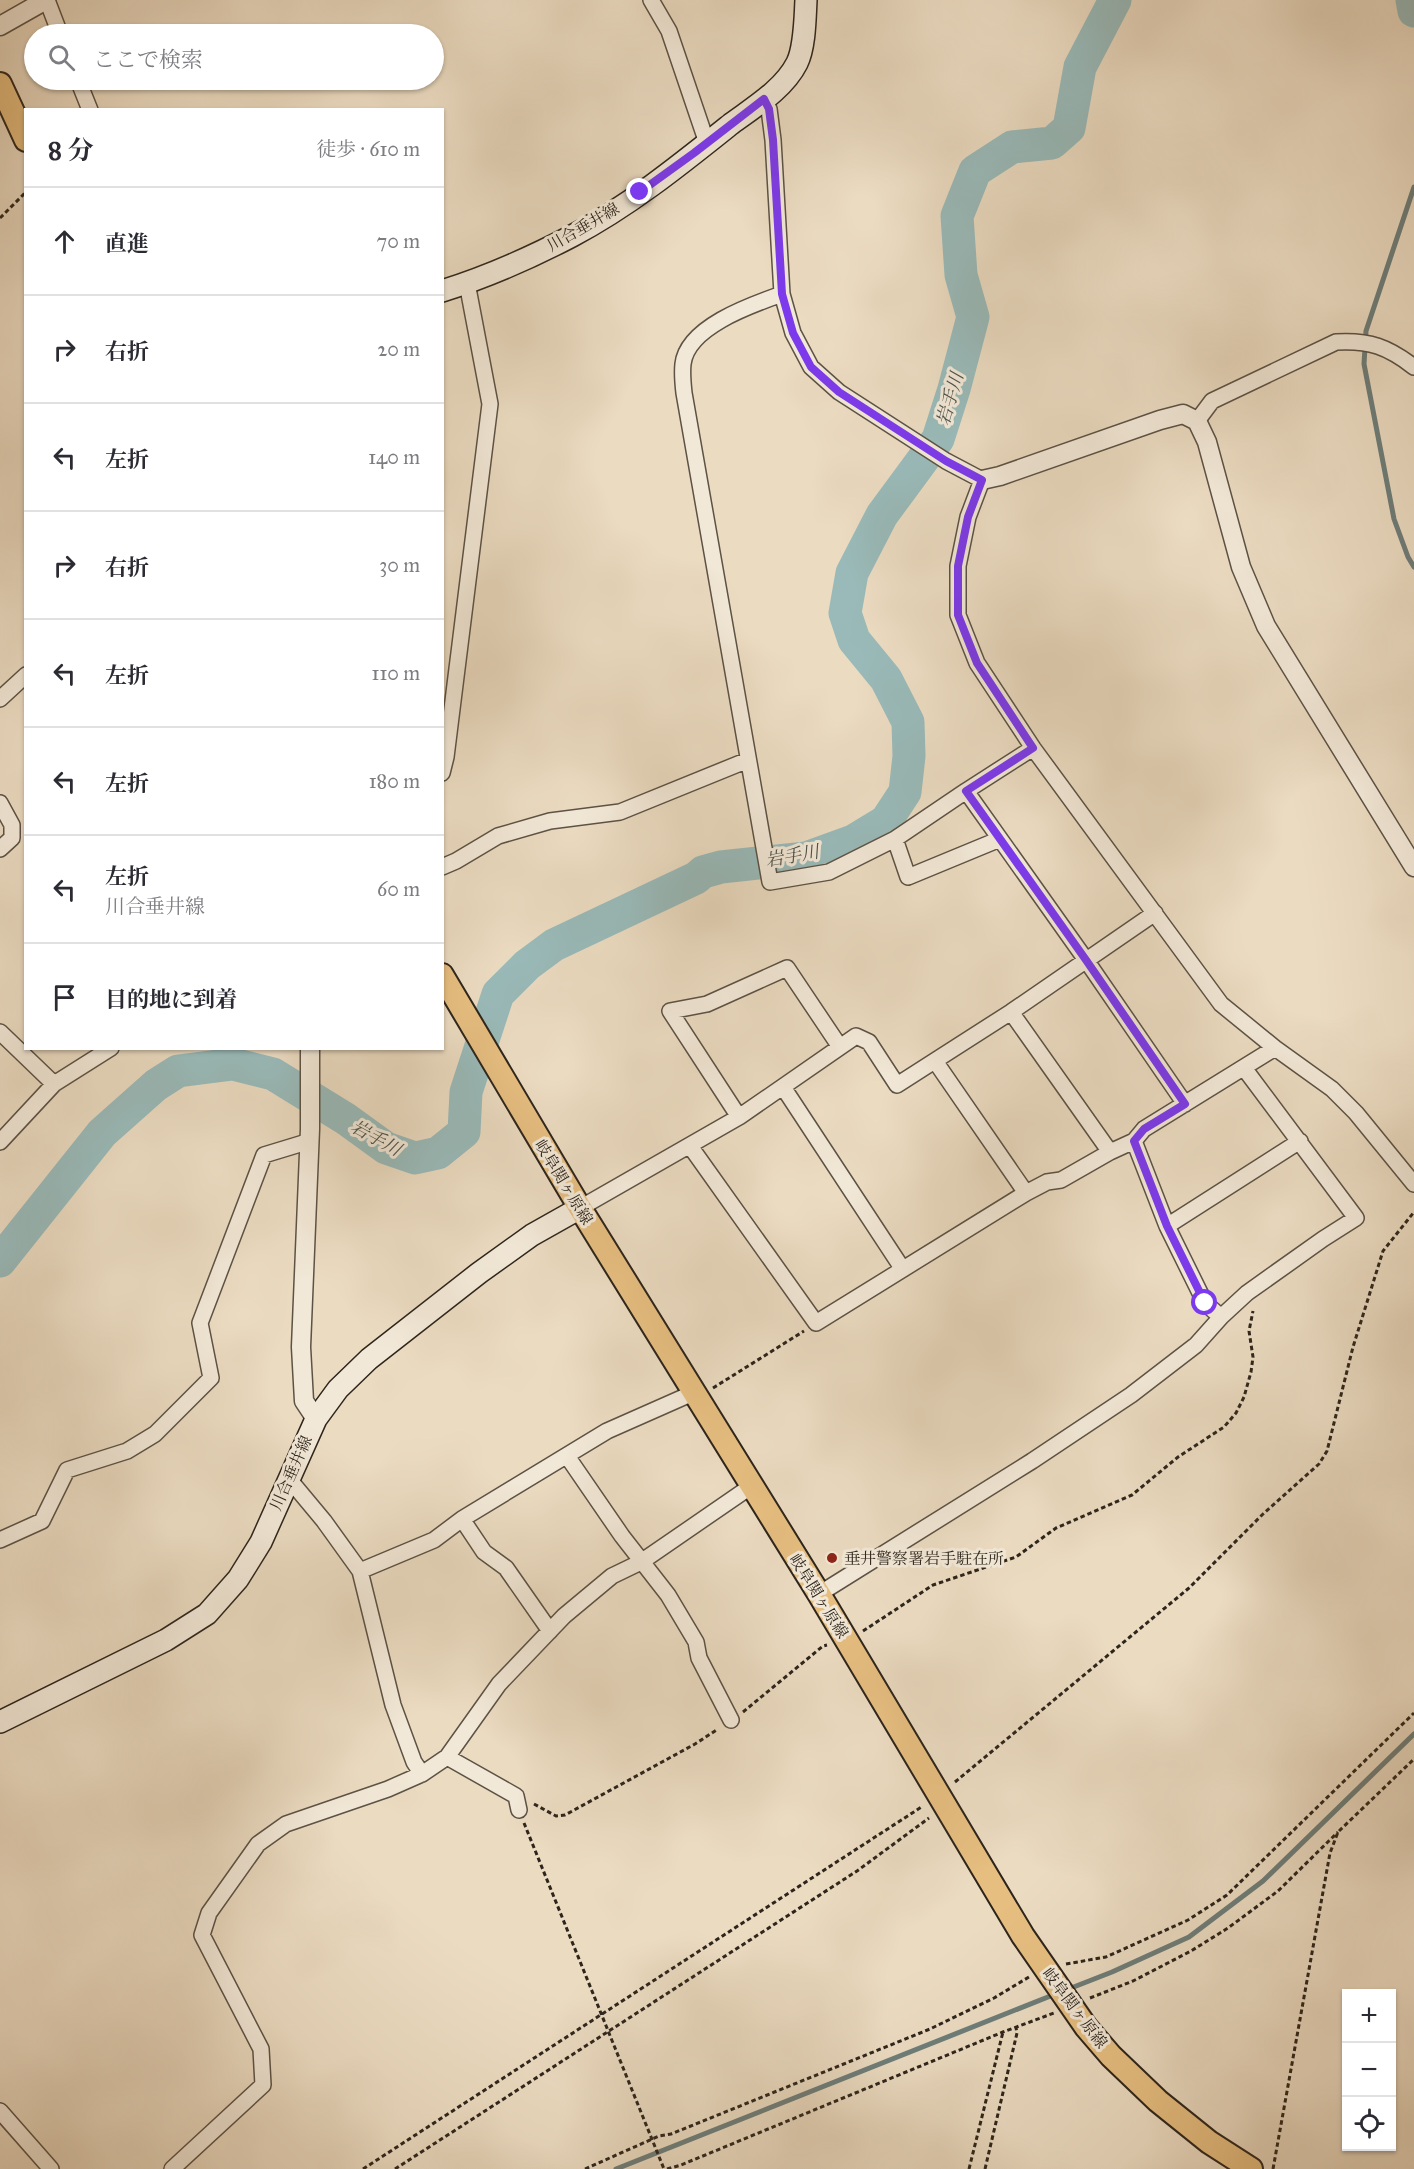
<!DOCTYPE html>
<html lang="ja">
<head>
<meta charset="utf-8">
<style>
  body { margin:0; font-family:"IM FELL Great Primer","Noto Serif JP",serif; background:#f7f7f7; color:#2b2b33 }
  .controls { position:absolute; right:18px; bottom:18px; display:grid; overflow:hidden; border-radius:0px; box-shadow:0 2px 4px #0004 }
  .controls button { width:54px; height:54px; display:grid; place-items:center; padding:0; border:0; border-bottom:2px solid #e1e1e2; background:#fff; color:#2b2b33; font:30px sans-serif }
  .stop { position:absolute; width:18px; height:18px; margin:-14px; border:4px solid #7c3aed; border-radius:50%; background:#fff }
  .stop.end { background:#7c3aed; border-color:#fff; box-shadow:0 2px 6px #0008 }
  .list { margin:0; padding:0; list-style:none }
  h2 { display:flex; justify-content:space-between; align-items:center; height:78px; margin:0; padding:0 24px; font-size:26px }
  h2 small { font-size:20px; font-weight:400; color:#7c7c81 }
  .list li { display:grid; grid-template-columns:39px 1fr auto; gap:18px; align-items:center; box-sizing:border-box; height:108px; padding:0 24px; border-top:2px solid #e1e1e2 }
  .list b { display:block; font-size:22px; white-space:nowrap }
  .list p { margin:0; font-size:20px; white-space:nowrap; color:#7c7c81 }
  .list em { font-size:20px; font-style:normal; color:#7c7c81 }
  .icon { flex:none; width:33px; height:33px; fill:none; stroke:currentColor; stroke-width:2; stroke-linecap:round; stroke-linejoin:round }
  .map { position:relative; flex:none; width:1414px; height:2169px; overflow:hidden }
  .search { position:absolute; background:#fff; box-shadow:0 2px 4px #0004; left:24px; top:24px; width:420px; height:66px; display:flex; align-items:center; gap:15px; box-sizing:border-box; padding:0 21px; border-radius:33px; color:#7c7c81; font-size:22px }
  .panel { position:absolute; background:#fff; box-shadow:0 2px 4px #0004; left:24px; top:108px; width:420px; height:942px; border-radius:0px }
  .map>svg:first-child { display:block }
</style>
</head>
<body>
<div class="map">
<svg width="1414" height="2169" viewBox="0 0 1414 2169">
  <rect width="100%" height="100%" fill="#ebdbc1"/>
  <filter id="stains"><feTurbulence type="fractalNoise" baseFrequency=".00333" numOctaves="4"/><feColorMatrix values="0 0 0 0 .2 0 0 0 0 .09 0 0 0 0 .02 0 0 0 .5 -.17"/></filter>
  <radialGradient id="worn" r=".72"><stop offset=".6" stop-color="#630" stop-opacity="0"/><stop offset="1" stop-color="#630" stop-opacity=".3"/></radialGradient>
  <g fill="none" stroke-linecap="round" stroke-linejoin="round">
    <path stroke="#6e7e7a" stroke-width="5" d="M 1414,187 L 1366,331 L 1364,364 L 1394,519 L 1408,557 L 1414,567
      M 1066,1990 L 1112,1972 L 1189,1937 L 1263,1881 L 1414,1734
      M 616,2169 L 1058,1993"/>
    <path stroke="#99bab9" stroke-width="33" d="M 1412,0 L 1414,11
      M 0,1261 L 102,1133 L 156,1085 L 178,1071 L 233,1064 L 273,1074 L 346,1119 L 386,1148 L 415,1158 L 438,1153 L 464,1132 L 466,1092 L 498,994 L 527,965 L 554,945 L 696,878 L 703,872 L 721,867 L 806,858 L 853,841 L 886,821 L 905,792 L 909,756 L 908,722 L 886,679 L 854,640 L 845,613 L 852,573 L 882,515 L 938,439 L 954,389 L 973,317 L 961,275 L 957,216 L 975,171 L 1012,147 L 1052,143 L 1069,128 L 1080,67 L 1115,0"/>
    <defs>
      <path id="minor" d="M 47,0 L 60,34
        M 651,0 L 669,31 L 707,143
        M 78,80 L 90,110
        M 764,99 L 769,109 L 773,140 L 782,294 L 793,333 L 811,367 L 839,392 L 946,461 L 982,480 L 968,517 L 958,566 L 958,615 L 977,663 L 1033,748 L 1221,1004 L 1275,1048 L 1332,1089 L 1356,1113 L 1414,1184
        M 782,294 C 751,305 687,327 683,364 C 682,373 683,384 684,393 L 770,882 L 829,872 L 895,839 L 966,791
        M 1197,421 L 1212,401 L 1336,342 C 1370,340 1388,347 1414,367
        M 0,699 L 26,675
        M 1033,748 L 966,791 L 1086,960 L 1185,1104
        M 442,773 L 446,757 L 490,404 L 467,283
        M 0,803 L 12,825 L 12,838 L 0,849
        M 895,839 L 908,877 L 1000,839
        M 442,867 L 456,861 L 498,836 L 550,821 L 620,812 L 748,760
        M 1011,1012 L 1110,1152 L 1134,1141 L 1144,1129 L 1275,1048
        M 0,1032 L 54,1084
        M 783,1087 L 902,1268
        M 739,1117 L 670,1011 L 707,1004 L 787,968 L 840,1047
        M 1134,1141 L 1167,1226 L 1205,1303 L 1221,1317
        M 0,1142 L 54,1084 L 111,1048
        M 690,1146 L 816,1323 L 1026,1193 L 935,1061
        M 1026,1193 L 1047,1182 L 1061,1180 L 1110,1152
        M 580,1208 L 739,1117 L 856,1036 L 869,1042 L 897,1085 L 1011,1012 L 1155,913
        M 1167,1226 L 1300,1141
        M 567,1456 L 622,1536 L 668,1595 L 696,1642 L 699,1658 L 731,1720
        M 289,1479 L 324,1521 L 360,1571 L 393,1705 L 414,1762 L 422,1774
        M 462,1519 L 484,1552 L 506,1568 L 550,1631
        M 0,1540 L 42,1521 L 67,1470 L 127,1451 L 155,1434 L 211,1378 L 200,1323 L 264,1155 L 310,1141
        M 360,1571 L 434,1540 L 462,1519 L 607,1431 L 693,1393
        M 819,1594 L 1032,1461 L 1131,1395 L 1196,1345 L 1221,1317 L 1247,1293 L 1323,1239 L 1356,1218 L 1244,1068
        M 447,1757 L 516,1796 L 519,1810
        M 0,2111 L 51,2169
        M 172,2169 L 263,2085 L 261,2049 L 202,1935 L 209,1913 L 258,1844 L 286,1824 L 388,1789 L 422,1774 L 447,1757 L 499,1684 L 564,1616 L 612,1576 L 641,1562 L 750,1487"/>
      <path id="tertiary" d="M 0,26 L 46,0
        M 982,480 L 1000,476 L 1160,420 L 1183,414 L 1197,421 L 1207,442 L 1241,567 L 1266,626 L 1414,867
        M 310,1048 L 310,1129 L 301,1347 L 304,1401 L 316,1419"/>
      <path id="secondary" d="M 442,291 C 487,277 530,258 572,236 C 629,206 681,164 731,124 C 754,107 784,89 797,63 C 805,47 805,18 806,0
        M 0,1722 L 166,1640 L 207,1614 L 238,1579 L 261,1542 L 316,1419 L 338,1389 L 369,1359 L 479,1273 L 532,1235 L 580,1208"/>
      <path id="primary" d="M 0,84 L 26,140
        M 442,975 L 580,1208 L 819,1594 L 1023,1936 L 1086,2027 L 1111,2056 L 1158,2101 L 1209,2142 L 1251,2169"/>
    </defs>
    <use href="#minor" stroke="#5c5245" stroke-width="18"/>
    <use href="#tertiary" stroke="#5c5245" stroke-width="21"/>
    <use href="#secondary" stroke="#2d251c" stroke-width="24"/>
    <use href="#primary" stroke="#2d251c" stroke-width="26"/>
    <path stroke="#2d251c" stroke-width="3" stroke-dasharray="4.5 3" stroke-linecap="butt" d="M 0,218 L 26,192
      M 713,1388 L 804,1331
      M 863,1631 L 933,1585 L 1016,1557 L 1056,1528 L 1132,1495 L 1178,1457 L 1224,1427 L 1236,1413 L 1244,1397 L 1251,1372 L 1253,1357 L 1249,1331 L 1253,1311
      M 743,1712 L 823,1646 L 827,1645
      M 955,1782 L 1189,1588 L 1262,1515 L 1319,1464 L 1327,1451 L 1353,1347 L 1383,1251 L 1414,1212
      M 534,1804 L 556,1816 L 565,1815 L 695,1744 L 718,1729
      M 524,1823 L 664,2169
      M 1066,1964 L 1106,1957 L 1188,1920 L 1227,1895 L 1414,1713
      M 1090,1998 L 1133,1981 L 1191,1951 L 1228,1928 L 1278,1891 L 1338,1832
      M 363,2169 L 923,1806
      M 395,2169 L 857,1871 L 929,1818
      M 585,2169 L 659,2136 L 671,2134 L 930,2029 L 994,1998 L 1029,1977
      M 667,2169 L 681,2165 L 1003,2032 L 1054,2013
      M 969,2169 L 1003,2032
      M 985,2169 L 1017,2033 L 1016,2028
      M 1273,2169 L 1330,1853 L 1338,1832 L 1414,1759"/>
    <use href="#minor" stroke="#f2e8d7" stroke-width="15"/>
    <use href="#tertiary" stroke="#f2e8d7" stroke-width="18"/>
    <use href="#secondary" stroke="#f2e8d7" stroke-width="21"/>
    <use href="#primary" stroke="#e6be80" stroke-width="22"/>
  </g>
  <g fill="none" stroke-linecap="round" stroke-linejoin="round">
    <path stroke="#7c3aed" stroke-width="8" d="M 640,192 L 694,153 L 764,99 L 769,109 L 773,140 L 782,294 L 793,333 L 811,367 L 839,392 L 946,461 L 982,480 L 968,517 L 958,566 L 958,615 L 977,663 L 1033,748 L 966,791 L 1086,960 L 1185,1104 L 1144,1129 L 1134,1141 L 1167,1226 L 1205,1303"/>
  </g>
  <circle fill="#8f2418" stroke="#f2e8d7" stroke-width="2" cx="832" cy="1558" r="6"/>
  <g text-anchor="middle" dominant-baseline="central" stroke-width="6" stroke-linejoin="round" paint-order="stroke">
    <g font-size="16" fill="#2d251c" stroke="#f2e8d7">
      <text transform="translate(583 227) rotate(-30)">川合垂井線</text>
      <text transform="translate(564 1182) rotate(59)">岐阜関ヶ原線</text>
      <text transform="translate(291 1473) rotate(-66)">川合垂井線</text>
      <text transform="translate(819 1596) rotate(58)">岐阜関ヶ原線</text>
      <text transform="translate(1075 2008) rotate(53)">岐阜関ヶ原線</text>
    </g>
    <g font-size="16" fill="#2d251c" stroke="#f2e8d7" text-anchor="start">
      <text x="844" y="1558">垂井警察署岩手駐在所</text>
    </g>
    <g font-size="18" font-style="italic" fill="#4d524b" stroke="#f2e8d7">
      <text transform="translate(950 399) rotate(-74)">岩手川</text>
      <text transform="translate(792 856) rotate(-10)">岩手川</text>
      <text transform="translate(376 1138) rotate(29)">岩手川</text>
    </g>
  </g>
  <rect width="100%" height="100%" filter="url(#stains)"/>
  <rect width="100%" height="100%" fill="url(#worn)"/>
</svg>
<div class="controls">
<button>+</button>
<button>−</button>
<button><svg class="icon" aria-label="locate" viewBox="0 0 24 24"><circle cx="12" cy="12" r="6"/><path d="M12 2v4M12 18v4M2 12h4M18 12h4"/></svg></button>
</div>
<div class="stop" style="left:1205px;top:1303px"></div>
<div class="stop end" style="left:640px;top:192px"></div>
<div class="search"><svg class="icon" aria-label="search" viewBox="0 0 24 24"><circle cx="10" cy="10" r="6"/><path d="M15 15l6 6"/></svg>ここで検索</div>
<section class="panel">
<h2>8 分<small>徒歩 · 610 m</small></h2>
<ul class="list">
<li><svg class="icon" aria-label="ahead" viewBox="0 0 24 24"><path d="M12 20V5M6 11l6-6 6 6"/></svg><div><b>直進</b></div><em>70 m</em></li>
<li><svg class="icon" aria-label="right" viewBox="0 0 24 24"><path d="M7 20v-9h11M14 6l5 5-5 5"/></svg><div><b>右折</b></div><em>20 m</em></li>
<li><svg class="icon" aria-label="left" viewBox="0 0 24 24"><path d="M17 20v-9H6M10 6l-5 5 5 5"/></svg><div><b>左折</b></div><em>140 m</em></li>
<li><svg class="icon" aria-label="right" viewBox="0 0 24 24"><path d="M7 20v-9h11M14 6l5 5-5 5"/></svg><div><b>右折</b></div><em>30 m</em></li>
<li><svg class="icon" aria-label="left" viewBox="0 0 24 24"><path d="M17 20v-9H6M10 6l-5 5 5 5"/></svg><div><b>左折</b></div><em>110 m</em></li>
<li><svg class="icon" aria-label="left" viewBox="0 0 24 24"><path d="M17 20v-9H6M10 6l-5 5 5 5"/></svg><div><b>左折</b></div><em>180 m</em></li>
<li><svg class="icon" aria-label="left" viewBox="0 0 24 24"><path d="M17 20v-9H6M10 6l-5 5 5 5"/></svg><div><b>左折</b><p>川合垂井線</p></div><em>60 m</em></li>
<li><svg class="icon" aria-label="arrive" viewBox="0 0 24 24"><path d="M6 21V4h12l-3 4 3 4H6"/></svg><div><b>目的地に到着</b></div></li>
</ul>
</section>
</div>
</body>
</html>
